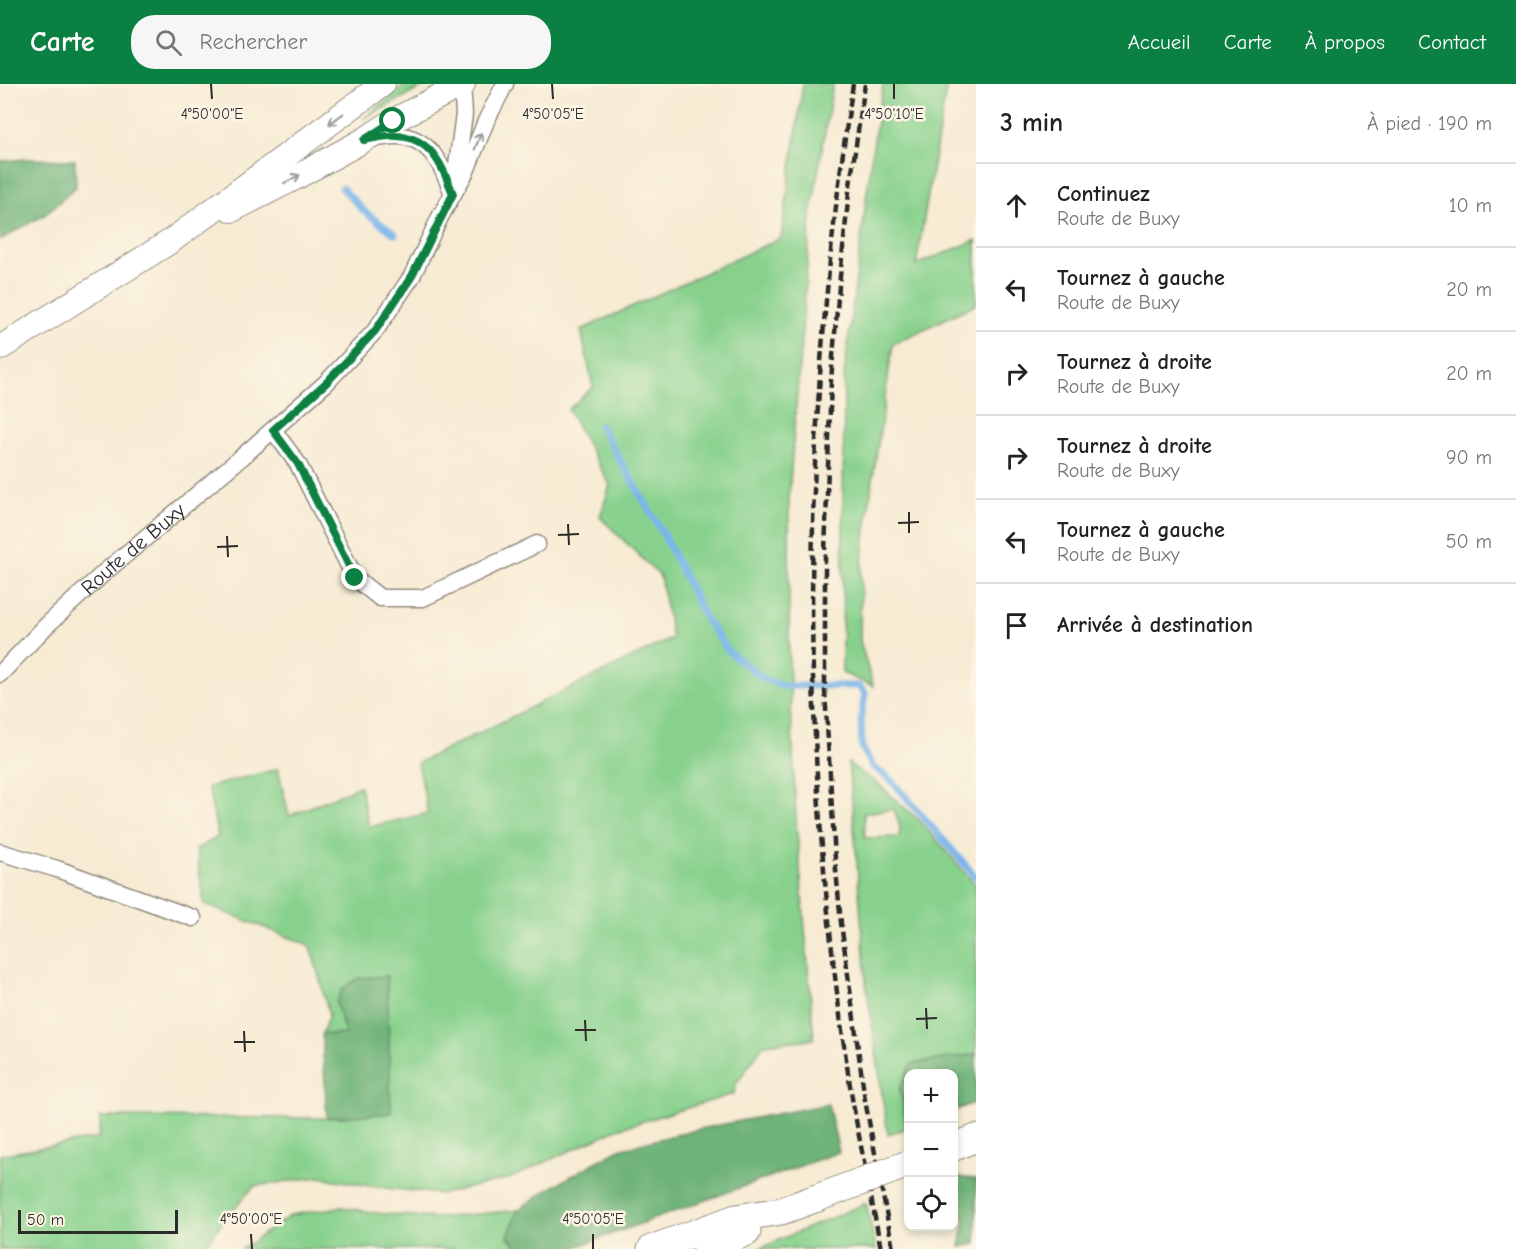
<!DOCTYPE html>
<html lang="fr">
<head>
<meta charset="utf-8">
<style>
  body { margin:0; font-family:"Comic Neue",sans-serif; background:#f6f6f6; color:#222 }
  .controls { position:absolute; right:18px; bottom:18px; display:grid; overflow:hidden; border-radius:12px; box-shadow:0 3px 9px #0003 }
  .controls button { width:54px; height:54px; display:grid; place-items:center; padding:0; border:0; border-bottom:2px solid #e0e0e0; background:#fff; color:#222; font:30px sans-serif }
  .scale { position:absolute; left:18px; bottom:15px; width:160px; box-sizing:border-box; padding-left:6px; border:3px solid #2b2b2b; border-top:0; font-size:16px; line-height:21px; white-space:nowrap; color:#2b2b2b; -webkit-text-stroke:4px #fcf5e5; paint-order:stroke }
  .stop { position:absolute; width:18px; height:18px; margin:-14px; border:4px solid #0b8043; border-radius:50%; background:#fff }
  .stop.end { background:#0b8043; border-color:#fff; box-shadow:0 2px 6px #0008 }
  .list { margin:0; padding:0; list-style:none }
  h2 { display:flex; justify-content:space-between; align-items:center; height:78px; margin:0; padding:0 24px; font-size:26px }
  h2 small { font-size:20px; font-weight:400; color:#767676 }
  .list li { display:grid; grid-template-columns:39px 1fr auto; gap:18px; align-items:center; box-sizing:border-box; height:84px; padding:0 24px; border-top:2px solid #e0e0e0 }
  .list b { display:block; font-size:22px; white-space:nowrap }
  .list p { margin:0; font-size:20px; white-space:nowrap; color:#767676 }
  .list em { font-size:20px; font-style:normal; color:#767676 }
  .icon { flex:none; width:33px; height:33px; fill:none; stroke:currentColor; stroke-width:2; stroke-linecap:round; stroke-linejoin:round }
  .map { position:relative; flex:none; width:976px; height:1165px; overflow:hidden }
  header { display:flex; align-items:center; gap:36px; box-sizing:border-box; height:84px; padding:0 30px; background:#0b8043; color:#fff }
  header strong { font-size:28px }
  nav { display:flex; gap:33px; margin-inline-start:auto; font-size:21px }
  .search { width:420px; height:54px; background:#f6f6f6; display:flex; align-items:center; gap:15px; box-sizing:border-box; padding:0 21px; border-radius:24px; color:#767676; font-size:22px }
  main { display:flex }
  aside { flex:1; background:#fff }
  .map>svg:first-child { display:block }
</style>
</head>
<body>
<header>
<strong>Carte</strong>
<div class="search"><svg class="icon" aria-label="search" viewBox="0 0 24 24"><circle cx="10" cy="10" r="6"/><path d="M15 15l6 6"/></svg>Rechercher</div>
<nav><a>Accueil</a><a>Carte</a><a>À propos</a><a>Contact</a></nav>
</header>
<main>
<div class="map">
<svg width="976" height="1165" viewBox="0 0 976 1165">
  <rect width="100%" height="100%" fill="#fcf5e5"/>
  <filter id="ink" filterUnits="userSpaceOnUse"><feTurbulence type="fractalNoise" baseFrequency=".0167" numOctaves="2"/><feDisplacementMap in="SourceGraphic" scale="12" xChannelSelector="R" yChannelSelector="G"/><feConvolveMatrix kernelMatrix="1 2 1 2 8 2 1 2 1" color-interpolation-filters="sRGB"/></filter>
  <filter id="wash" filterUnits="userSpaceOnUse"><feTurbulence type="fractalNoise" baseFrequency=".008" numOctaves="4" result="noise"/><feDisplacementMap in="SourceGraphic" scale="24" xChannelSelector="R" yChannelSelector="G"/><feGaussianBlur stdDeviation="1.35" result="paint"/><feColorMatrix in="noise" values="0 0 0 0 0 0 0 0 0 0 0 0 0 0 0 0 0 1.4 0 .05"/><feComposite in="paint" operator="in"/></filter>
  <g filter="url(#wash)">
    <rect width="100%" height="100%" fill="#f7ebd3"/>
    <path fill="#88d18d" stroke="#5a7e5c" stroke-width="1.5" fill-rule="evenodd" d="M 406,0 L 428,0 L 363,35 Z
      M 803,0 L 833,0 L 811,131 L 789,411 L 789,577 L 796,735 L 814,955 L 764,960 L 736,1000 L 734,1010 L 617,1045 L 511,1094 L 441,1110 L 376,1103 L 319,1093 L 254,1102 L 221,1140 L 202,1165 L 0,1165 L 0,1071 L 98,1054 L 101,1033 L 327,1034 L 391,1029 L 336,919 L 346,951 L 322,950 L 329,931 L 316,881 L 309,861 L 204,820 L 196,765 L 218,753 L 208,703 L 278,685 L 289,732 L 360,702 L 369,743 L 428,729 L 418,679 L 672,554 L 660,492 L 600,433 L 610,401 L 568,326 L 593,303 L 581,246 L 781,154 Z
      M 883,0 L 947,0 L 916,181 L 976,156 L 976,220 L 893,260 L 870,414 L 861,488 L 860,557 L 873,602 L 842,589 L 844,291 L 872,68 Z
      M 848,679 L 878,700 L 920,737 L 976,801 L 976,970 L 911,980 L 900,1005 L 907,1044 L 888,1051 L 866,898 L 852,717 ZM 894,725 L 900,743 L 899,753 L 865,754 L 864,729 Z
      M 866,1119 L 876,1165 L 759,1165 L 772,1159 Z
      M 341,1123 L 377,1129 L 436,1134 L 518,1126 L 508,1153 L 521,1165 L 242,1165 L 291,1131 Z"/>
    <path fill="#6eb378" stroke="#4c6f52" stroke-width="1.5" d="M 26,75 L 75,76 L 76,103 L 46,130 L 0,156 L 0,77 Z
      M 387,892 L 391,1029 L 327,1034 L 322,950 L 346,950 L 336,919 L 343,904 L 359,894 Z
      M 976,970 L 976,1018 L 954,1027 L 954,990 L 908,990 L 908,1043 L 907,1044 L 900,1005 L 911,980 Z
      M 828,1020 L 839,1068 L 571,1165 L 521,1165 L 508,1153 L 518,1126 L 547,1106 L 619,1065 L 704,1044 Z
      M 954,1093 L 976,1095 L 976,1160 L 960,1163 L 965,1134 L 954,1131 Z"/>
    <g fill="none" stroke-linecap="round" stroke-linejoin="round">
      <path stroke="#79b5eb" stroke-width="7" d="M 342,104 L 364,127 L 395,150
        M 600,342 L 661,446 L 706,536 L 729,568 L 764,595 L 782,602 L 859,602 L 865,609 L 861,635 L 862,663 L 872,682 L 891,696 L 976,793"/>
    </g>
  </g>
  <g filter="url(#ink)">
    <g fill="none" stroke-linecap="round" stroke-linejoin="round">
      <defs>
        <g id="street">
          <path d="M 371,55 C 379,54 387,52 394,52 C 429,50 443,83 453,110"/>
          <path d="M 454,103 L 464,30 L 462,1"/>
          <path d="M 273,346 L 298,380 L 355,494 L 380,514 L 423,514 L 537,460"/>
          <path id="s1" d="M 0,590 L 47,541 L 106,487 L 243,372 L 326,299 L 375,247 L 412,192 L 440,133 L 466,87 L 486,37 L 505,0"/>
          <path d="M 0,768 L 57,785 L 193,834"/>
        </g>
        <path id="secondary" d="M 232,126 L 293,95 L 364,56 L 393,37 L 463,0
          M 0,264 L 171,157 L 383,0"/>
        <path id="primary" d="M 954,1063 L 976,1054
          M 651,1165 L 736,1134 L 781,1127 L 817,1114
          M 707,1165 L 747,1148"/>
      </defs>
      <use href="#street" stroke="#918b7f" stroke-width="19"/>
      <use href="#secondary" stroke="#918b7f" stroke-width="26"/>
      <use href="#primary" stroke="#918b7f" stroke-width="29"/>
      <use href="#street" stroke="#fff" stroke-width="16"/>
      <use href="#secondary" stroke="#fff" stroke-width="24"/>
      <use href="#primary" stroke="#fff" stroke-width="27"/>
      <path stroke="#2b2b2b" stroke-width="4.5" stroke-dasharray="9 4.5" stroke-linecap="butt" d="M 853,0 C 813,256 801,516 823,775 C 830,856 840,941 853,1020 C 862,1069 872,1117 881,1165
        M 865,0 L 849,108 L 839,202 L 831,296 L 825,468 L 825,607 L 835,775 L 841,839 L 865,1016 L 893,1165"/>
      <defs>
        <path id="primary-bridge" d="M 817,1114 L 908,1080"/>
      </defs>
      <use href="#primary-bridge" stroke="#918b7f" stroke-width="29" stroke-linecap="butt"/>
      <use href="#primary-bridge" stroke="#fff" stroke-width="27"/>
    </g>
    <defs><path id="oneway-shaft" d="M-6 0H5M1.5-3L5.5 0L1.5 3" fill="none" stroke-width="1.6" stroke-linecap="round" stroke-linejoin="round" transform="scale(1.5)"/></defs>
    <g stroke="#a0a0a0">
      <use href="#oneway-shaft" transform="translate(336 35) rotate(143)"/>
      <use href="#oneway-shaft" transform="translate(478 57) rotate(-69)"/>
      <use href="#oneway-shaft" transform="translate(292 95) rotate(-28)"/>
    </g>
  </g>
  <g fill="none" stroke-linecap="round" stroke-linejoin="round" filter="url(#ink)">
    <path stroke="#0b8043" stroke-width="8" d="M 355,494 L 298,380 L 273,346 L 326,299 L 375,247 L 412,192 L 453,110 C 443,83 431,53 397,52 C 387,51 375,54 364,56 L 393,37"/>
  </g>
  <path fill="none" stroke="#2b2b2b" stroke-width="2" d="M 211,0 L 212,15M 552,0 L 553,15M 894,0 L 894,15M 909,428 L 909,449M 898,439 L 919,438M 568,440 L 569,461M 558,451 L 579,450M 227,452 L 228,473M 217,463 L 238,462M 926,924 L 927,945M 916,935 L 937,934M 585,936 L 586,957M 575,946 L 596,946M 244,947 L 245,968M 234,958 L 255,958M 251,1150 L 252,1165M 593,1150 L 593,1165"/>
  <g text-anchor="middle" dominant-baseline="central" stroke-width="5" stroke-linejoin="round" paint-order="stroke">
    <g font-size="21" fill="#2b2b2b" stroke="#fcf5e5">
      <text stroke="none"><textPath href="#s1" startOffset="183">Route de Buxy</textPath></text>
    </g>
  </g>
  <g font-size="15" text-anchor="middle" fill="#2b2b2b" stroke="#fcf5e5" stroke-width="5" stroke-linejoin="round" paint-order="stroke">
    <text x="212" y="35">4°50'00"E</text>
    <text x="553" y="35">4°50'05"E</text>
    <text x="894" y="35">4°50'10"E</text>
    <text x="251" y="1140">4°50'00"E</text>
    <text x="593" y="1140">4°50'05"E</text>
  </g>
</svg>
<div class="controls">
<button>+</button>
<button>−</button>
<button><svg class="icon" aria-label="locate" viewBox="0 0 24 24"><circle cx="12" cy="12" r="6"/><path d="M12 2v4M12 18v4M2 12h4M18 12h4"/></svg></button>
</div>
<div class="scale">50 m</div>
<div class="stop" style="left:393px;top:37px"></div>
<div class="stop end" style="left:355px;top:494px"></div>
</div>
<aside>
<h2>3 min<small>À pied · 190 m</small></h2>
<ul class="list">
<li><svg class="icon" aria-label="ahead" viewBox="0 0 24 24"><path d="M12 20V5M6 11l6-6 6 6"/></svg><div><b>Continuez</b><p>Route de Buxy</p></div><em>10 m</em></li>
<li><svg class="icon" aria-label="left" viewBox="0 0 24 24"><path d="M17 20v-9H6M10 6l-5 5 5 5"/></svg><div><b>Tournez à gauche</b><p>Route de Buxy</p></div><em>20 m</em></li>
<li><svg class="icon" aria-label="right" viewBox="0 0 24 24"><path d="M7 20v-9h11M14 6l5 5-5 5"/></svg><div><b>Tournez à droite</b><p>Route de Buxy</p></div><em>20 m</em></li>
<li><svg class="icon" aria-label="right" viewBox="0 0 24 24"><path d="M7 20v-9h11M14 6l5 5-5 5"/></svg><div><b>Tournez à droite</b><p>Route de Buxy</p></div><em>90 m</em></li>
<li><svg class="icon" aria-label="left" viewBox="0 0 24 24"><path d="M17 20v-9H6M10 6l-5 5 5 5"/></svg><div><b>Tournez à gauche</b><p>Route de Buxy</p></div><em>50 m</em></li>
<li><svg class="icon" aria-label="arrive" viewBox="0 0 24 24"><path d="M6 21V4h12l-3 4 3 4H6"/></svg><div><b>Arrivée à destination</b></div></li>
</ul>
</aside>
</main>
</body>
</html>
